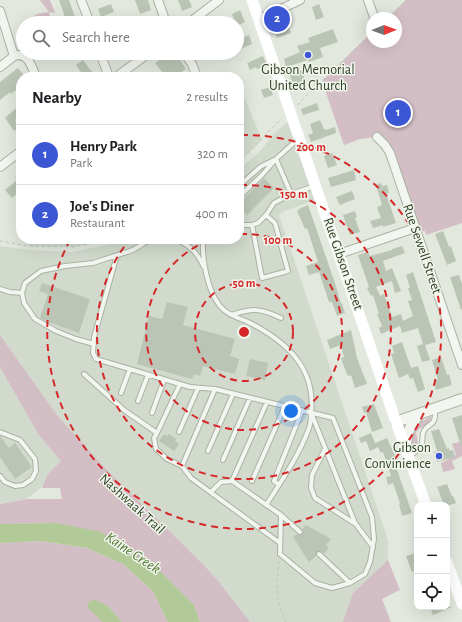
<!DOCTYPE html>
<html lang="en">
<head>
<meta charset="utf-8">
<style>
  body { margin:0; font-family:"Alegreya Sans",sans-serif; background:#f6f6f6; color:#202124 }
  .controls { position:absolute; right:12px; bottom:12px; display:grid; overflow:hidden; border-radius:8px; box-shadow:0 4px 16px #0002 }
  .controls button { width:36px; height:36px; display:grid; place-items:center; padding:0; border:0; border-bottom:1px solid #e0e0e0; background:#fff; color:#202124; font:20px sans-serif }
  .compass { position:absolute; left:366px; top:12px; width:36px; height:36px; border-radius:50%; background:#fff; box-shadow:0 4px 16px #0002; rotate:89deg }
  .you { position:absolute; left:291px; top:411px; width:14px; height:14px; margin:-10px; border:3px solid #fff; border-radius:50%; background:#1a73e8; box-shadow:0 0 0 6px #1a73e833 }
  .badge { display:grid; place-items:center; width:26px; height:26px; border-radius:50%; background:#3c57d3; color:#fff; font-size:13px; font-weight:700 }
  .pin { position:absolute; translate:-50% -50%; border:2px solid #fff; box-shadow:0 1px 4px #0006 }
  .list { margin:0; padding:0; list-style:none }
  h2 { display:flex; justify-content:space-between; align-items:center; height:52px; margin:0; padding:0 16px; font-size:17px }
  h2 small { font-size:13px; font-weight:400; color:#757577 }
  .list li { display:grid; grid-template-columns:26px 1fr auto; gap:12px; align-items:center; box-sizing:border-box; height:60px; padding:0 16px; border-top:1px solid #e0e0e0 }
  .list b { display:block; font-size:15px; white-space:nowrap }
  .list p { margin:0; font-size:13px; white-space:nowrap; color:#757577 }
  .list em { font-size:13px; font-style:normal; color:#757577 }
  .icon { flex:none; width:22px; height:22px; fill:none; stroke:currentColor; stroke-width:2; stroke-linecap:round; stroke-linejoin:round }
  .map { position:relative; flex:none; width:462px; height:622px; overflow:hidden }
  .search { position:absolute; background:#fff; box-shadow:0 4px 16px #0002; left:16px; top:16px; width:228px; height:44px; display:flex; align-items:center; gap:10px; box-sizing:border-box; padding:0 14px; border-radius:22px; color:#757577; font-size:15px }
  .panel { position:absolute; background:#fff; box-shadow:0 4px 16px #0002; left:16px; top:72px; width:228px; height:172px; border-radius:16px }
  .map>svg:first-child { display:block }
</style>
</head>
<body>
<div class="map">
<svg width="462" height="622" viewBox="0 0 462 622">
  <rect width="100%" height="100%" fill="#e2e8de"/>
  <path fill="#d1dacc" d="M 242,92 L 262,140 L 239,162 L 239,94 Z
    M 289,121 L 316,200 L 284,211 L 279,215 L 388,540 L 388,560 L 365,603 L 363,622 L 250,622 L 219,582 L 204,565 L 107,470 L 57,415 L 0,335 L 0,246 L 29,250 L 72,252 L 111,244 L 128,239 L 239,239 L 239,170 L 262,149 L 275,132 Z
    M 29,239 L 116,239 L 72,247 L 29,246 Z
    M 0,361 L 74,463 L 26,499 L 0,504 Z"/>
  <path fill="#d2bec4" d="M 40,0 L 50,0 L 55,13 L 49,12 L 51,23 L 23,24 L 37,14 L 49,12 Z
    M 406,0 L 462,0 L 462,223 L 426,235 L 425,231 L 420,232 L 390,153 L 377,137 L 360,139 L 344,145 L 325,90 L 326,89 L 323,86 L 323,80 L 372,32 L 372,42 L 396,42 L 396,18 L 387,18 Z
    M 0,335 L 57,415 L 107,470 L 204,565 L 219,582 L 250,622 L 200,622 L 194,605 L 56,523 L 0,524 L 0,504 L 28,499 L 62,499 L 60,488 L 42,488 L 48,474 L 61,461 L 39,435 L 0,367 Z
    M 432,416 L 429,423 L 419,429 L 416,432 L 418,443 L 414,449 L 410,438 L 418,423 Z
    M 462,441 L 462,456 L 452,461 L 455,469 L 443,472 L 441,463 L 456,455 L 452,444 Z
    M 42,541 L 87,548 L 123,564 L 153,591 L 168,622 L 122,622 L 108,606 L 108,622 L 0,622 L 0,543 Z
    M 388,560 L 400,590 L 382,599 L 391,622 L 343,622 L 353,593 Z"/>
  <path fill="#b1ca97" d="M 56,523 L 101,532 L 162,573 L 194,605 L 200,622 L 168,622 L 153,591 L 123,564 L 87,548 L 42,541 L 0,543 L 0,524 Z
    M 95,600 L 108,606 L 122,622 L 103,622 L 88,608 L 88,604 L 90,601 Z"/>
  <path fill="#bbc5b5" d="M 59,0 L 69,0 L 77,23 L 67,23 Z
    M 135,0 L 148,0 L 151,10 L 140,14 Z
    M 178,0 L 189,0 L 192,7 L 182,11 Z
    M 111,4 L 114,12 L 101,17 L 98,9 Z
    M 319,4 L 324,17 L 316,20 L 312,7 Z
    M 240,10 L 245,22 L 237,26 L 232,14 Z
    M 280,16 L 285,29 L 289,28 L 291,33 L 277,38 L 275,32 L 276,31 L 276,26 L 273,19 Z
    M 333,29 L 338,42 L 320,48 L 323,57 L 309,62 L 308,60 L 286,67 L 284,59 L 300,52 L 297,46 L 310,42 L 308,38 Z
    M 249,35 L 252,44 L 240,49 L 237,42 L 242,40 L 241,38 Z
    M 170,53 L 176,53 L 186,69 L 174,77 L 166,77 L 155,63 Z
    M 263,56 L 267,65 L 257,69 L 256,67 L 250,70 L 247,63 Z
    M 83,60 L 89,68 L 97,77 L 84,77 L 76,65 Z
    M 18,68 L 25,77 L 21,77 L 21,86 L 11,94 L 10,92 L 0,100 L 0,82 Z
    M 294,68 L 302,71 L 304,77 L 302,81 L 296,84 L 292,82 L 290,76 Z
    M 270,87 L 273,95 L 264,98 L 261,90 Z
    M 317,103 L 319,110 L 303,115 L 301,109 Z
    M 21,104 L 21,115 L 15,120 L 20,126 L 14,131 L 5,118 Z
    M 320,120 L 324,129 L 325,129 L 326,130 L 335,127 L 336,133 L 311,142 L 308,135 L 313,133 L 310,124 Z
    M 332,153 L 337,165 L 328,168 L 324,156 Z
    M 354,170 L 356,180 L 331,187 L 328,178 Z
    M 21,172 L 21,190 L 12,198 L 5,190 L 17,180 L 15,177 Z
    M 264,178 L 274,188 L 247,215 L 239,207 L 239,204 Z
    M 381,183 L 382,186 L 387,185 L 389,193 L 386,194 L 396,223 L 383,227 L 383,225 L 373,228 L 370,221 L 381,218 L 377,207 L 382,205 L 376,185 Z
    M 352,191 L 355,199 L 340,205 L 336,197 Z
    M 308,205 L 336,286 L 341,304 L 342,303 L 345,313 L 337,316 L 332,302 L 329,302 L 319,272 L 309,275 L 306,266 L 318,262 L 307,228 L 305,229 L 297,211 L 299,210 L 299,209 Z
    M 355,211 L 357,217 L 355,218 L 360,232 L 350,235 L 343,215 Z
    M 443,231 L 449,247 L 451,246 L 456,261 L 447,265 L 435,234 Z
    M 402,246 L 405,253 L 383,261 L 386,271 L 392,268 L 401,291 L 395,293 L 392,281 L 376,287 L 380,296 L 384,294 L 392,317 L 401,314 L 403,321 L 413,316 L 408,301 L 412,300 L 408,288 L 410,288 L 406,275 L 413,272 L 436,342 L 425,345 L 430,360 L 422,362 L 417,346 L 423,344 L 418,328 L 402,333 L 400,326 L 381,334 L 379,328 L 382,326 L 377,314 L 379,314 L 373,295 L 371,296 L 367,288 L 369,287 L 358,255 L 368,252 L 370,256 L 392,250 L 392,249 Z
    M 459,275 L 462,284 L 462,309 L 461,310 L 450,277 Z
    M 42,283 L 90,299 L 79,333 L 48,322 L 40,318 L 48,294 L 39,291 Z
    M 167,302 L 188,307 L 183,325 L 235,339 L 230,356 L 239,359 L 235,374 L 203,366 L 200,376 L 194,374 L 192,379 L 137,364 L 149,316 L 162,319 Z
    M 351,330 L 357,358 L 367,384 L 355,388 L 351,375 L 348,376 L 343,364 L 341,358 L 344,357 L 341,345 L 330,349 L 327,340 Z
    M 402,342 L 411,368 L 418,366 L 425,389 L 418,392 L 413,378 L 410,379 L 408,374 L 399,378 L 391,354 L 394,353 L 392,346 Z
    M 441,357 L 447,375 L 449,374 L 452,385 L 436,390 L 434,381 L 438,380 L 432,360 Z
    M 250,359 L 268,363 L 265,380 L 246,376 Z
    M 374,404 L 383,428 L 372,432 L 366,412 L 364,413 L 362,407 Z
    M 462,415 L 462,446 L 461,446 L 452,418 Z
    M 439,429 L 447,449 L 449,448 L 449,451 L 453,450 L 455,457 L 437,462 L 434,452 L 437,451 L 431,431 Z
    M 371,433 L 375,443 L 387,438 L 394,454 L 398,466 L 396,467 L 412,513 L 402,516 L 399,504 L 400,503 L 393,483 L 388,485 L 386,477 L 391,476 L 383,452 L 381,453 L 378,447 L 370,451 L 366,441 L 361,443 L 359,438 Z
    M 164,434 L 167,436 L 169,434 L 176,439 L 175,441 L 179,444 L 174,451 L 159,441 Z
    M 0,436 L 9,448 L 15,443 L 32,467 L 15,479 L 0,457 Z
    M 447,484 L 452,496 L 453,496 L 456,503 L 447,506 L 447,505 L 444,505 L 437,487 Z
    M 306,525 L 331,539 L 326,545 L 329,548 L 324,554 L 320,551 L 318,551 L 316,553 L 316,556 L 309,562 L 293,537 L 297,534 L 302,535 L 303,532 L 302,529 Z
    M 416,553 L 417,557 L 417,570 L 412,572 L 406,556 Z
    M 430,607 L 452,607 L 433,615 Z"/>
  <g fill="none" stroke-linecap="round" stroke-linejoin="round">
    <defs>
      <path id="service" d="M 298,139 L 276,159 L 291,194 L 315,186
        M 239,186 L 260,167 L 274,160
        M 239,197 L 262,175 L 276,159
        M 239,225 L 252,225 L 258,223 L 266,215 L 274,203 L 291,194
        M 252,225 L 262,278 L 288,271 L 275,223 L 266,215
        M 175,239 C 191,246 196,251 204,267
        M 203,239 C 202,259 207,290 220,306 C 229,317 242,318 254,325 C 289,344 316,370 311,413 C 311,417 311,423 309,428 C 299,456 282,480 266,505
        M 117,255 L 94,337 L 93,353 L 96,359 L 190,387 L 215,389 L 333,418 L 372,517 L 374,539 L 370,562 L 365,574 L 350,583 L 332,588 L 315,583 L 280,554 L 281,515
        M 0,289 L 10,292 L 22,293
        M 231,315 C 253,308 260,308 281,318
        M 94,344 L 76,339 L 56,331 L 35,319 L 24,303 L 22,293 L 25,283 L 41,271 L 65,266 L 93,263 L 133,250 L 146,242 L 155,239
        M 84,374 L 124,410 L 157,433 L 154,438 L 156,449 L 167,459 L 182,466 L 191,478 L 280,543
        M 121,393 L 130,369
        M 138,401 L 148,375
        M 152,413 L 164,380
        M 312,415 L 355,523 L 373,547
        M 0,432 L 20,440 L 35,459 L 36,471 L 32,479 L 23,485 L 15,486 L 5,482 L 0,476
        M 179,432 L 198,388
        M 157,433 L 180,384
        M 325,449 L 312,475 L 311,488 L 315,498 L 354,523
        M 208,451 L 233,394
        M 409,457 C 414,453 420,449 422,443 C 423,440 422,436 423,433 C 428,420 436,430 435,409
        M 223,460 L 250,398
        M 182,466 L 215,389
        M 232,481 L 267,402
        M 252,481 L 285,406
        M 279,485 L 274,481 L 302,411
        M 211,492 L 221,482 L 232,481 L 281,515 L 300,532
        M 319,554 L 350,583"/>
      <path id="minor" d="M 81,0 L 90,23
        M 158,0 L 166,23
        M 368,0 L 374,17
        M 0,11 L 14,56 C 28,51 32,67 36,77
        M 260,19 L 300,0
        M 189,23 L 219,0
        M 100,53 L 109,77
        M 184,53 L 192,64 L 197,77
        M 0,67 L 14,56
        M 116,77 L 149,53
        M 377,137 L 385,145 L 390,153 L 462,365
        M 0,167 L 21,151
        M 339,254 L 415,228"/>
      <path id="tertiary" d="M 396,422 L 462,399
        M 406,448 C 406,433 410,425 420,414"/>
    </defs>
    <use href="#service" stroke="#a9b2a3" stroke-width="6"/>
    <use href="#minor" stroke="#a9b2a3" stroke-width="10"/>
    <use href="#tertiary" stroke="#a9b2a3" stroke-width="12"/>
    <path stroke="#c0c6bb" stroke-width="1" stroke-dasharray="3 3" stroke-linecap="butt" d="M 388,18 L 406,0
      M 396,23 C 399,23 403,21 406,20 C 416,20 427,42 433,49
      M 323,80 L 339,100 L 361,109 L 365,112 L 369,117 L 374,130
      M 297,105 L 372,33
      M 239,162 L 282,118
      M 0,241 L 29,246 L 72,247 L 116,239
      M 0,342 C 37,394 73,448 117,494 C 129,506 144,516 157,527 C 188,553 219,588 242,622
      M 94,521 L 107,511 L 118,496
      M 279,561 C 276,586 275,599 286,622"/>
    <use href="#service" stroke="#f3f6f0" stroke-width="4"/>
    <use href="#minor" stroke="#f3f6f0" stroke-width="8"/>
    <use href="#tertiary" stroke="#f3f6f0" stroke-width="10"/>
    <path stroke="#fff" stroke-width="11" d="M 252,0 L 396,422 L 426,505
      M 447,562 L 462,604"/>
  </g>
  <g fill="none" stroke="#d62828" stroke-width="2" stroke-dasharray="7 5">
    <circle cx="244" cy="332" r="49"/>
    <path d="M240 234A98 98 0 1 1 213 239"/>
    <path d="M240 185A147 147 0 1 1 130 239"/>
    <path d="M241 135A197 197 0 1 1 70 240"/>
  </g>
  <g fill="#3c57d3" stroke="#f1f6ed" stroke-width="1.5">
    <circle cx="308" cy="55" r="4"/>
    <circle cx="439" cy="456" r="4"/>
  </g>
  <g text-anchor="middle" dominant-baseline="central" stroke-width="3" stroke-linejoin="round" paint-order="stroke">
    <g font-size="14" fill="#303f26" stroke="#f1f6ed">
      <text x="308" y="70">Gibson Memorial<tspan x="308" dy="16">United Church</tspan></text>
      <text x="431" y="448" text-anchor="end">Gibson<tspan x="431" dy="16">Convinience</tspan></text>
    </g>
    <g font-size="14" fill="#303f26" stroke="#f1f6ed">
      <text transform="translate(422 249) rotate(71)">Rue Sewell Street</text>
      <text transform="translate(343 264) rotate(71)">Rue Gibson Street</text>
      <text transform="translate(132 504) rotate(42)">Nashwaak Trail</text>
    </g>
    <g font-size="15" font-style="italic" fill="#50752f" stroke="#f1f6ed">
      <text transform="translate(133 553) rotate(34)">Kaine Creek</text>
    </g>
  </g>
  <circle cx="244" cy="332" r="6" fill="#d62828" stroke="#f1f6ed" stroke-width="2"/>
  <g font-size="12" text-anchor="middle" font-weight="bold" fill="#d62828" stroke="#f1f6ed" stroke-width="3" stroke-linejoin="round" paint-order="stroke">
    <text x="311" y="151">200 m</text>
    <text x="294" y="198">150 m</text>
    <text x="278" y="244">100 m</text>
    <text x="244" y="287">50 m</text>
  </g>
</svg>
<div class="controls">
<button>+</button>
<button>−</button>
<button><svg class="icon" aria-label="locate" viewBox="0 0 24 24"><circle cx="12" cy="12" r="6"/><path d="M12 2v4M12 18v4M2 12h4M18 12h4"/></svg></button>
</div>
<svg class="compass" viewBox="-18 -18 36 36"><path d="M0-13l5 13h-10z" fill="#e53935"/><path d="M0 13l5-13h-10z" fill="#757577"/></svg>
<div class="you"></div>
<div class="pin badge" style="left:398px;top:113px">1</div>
<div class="pin badge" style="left:277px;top:19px">2</div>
<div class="search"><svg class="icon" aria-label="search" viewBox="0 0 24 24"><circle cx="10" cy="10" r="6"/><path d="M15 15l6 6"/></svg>Search here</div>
<section class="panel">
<h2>Nearby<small>2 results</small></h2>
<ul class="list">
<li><span class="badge">1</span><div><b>Henry Park</b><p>Park</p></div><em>320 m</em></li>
<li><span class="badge">2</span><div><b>Joe's Diner</b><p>Restaurant</p></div><em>400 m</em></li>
</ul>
</section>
</div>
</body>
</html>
